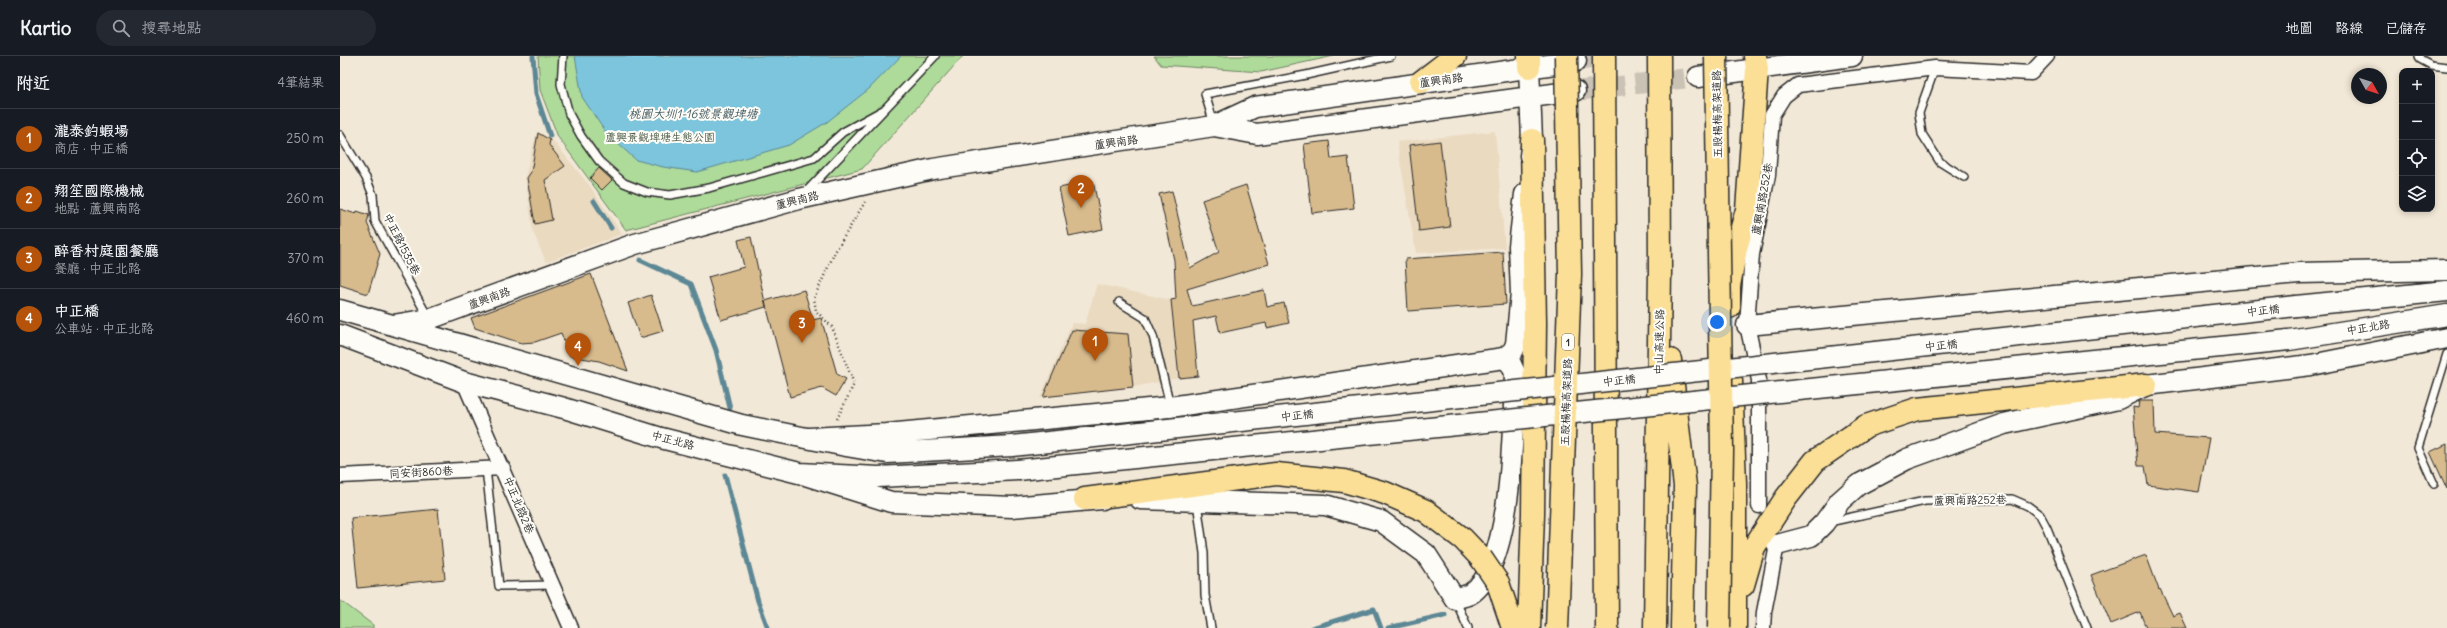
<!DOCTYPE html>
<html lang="zh-TW">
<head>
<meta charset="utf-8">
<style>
  body { margin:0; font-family:Delius,"LXGW WenKai TC",sans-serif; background:#242831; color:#f1f3f6 }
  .controls { position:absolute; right:12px; top:12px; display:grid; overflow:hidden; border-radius:8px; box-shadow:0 2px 6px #0003 }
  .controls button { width:36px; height:36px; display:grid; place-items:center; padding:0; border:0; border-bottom:1px solid #363941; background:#171b24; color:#f1f3f6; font:20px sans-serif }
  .compass { position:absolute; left:2011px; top:12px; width:36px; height:36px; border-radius:50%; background:#171b24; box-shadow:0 2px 6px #0003; rotate:129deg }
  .you { position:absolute; left:1377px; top:266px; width:14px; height:14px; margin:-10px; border:3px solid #fff; border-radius:50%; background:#1a73e8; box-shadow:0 0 0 6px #1a73e833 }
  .badge { display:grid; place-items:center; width:26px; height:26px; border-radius:50%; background:#b45309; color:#fff; font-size:13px; font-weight:700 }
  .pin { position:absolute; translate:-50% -33px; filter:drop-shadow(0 1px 2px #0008) }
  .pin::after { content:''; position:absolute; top:21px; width:14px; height:12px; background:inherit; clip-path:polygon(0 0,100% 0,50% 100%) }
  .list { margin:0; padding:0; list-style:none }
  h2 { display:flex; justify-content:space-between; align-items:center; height:52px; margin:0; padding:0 16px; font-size:17px }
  h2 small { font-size:13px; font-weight:400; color:#9ea1a6 }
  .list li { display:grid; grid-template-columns:26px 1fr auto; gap:12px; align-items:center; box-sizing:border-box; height:60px; padding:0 16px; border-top:1px solid #363941 }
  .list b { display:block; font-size:15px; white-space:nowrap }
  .list p { margin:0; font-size:13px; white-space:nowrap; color:#9ea1a6 }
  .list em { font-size:13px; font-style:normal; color:#9ea1a6 }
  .icon { flex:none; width:22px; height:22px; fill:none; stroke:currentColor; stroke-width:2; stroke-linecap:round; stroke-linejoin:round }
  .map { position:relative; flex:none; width:2107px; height:572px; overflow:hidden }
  header { display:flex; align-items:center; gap:24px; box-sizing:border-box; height:56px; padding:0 20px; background:#171b24; border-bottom:1px solid #363941 }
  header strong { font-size:19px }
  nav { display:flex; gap:22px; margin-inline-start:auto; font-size:14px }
  .search { width:280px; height:36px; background:#242831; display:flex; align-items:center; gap:10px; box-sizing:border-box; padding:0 14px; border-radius:22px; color:#9ea1a6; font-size:15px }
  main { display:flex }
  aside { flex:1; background:#171b24 }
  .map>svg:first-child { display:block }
</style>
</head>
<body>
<header>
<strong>Kartio</strong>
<div class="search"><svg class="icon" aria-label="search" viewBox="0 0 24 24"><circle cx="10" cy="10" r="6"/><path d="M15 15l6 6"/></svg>搜尋地點</div>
<nav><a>地圖</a><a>路線</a><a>已儲存</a></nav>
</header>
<main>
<aside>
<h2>附近<small>4筆結果</small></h2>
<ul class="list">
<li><span class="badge">1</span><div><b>瀧泰釣蝦場</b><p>商店 · 中正橋</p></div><em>250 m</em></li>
<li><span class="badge">2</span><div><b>翔笙國際機械</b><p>地點 · 蘆興南路</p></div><em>260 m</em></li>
<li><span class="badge">3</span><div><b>醉香村庭園餐廳</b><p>餐廳 · 中正北路</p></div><em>370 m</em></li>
<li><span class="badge">4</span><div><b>中正橋</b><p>公車站 · 中正北路</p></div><em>460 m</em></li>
</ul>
</aside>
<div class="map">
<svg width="2107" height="572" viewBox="0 0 2107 572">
  <rect width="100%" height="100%" fill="#f2e8d7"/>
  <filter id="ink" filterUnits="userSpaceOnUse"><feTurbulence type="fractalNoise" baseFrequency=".025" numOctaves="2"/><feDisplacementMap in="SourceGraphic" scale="8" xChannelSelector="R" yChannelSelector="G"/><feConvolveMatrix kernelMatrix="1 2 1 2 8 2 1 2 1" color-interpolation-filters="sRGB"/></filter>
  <g filter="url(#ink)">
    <path fill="#eadac0" d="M 197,75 L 214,86 L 250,130 L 282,178 L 206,206 L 193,176 L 185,121 Z
      M 1155,75 L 1165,192 L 1076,197 L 1057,86 Z
      M 757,228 L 831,244 L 839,322 L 793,331 L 700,342 L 732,267 L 745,268 Z"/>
    <path fill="#aedb99" stroke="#6c8362" d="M 198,0 L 623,0 L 522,113 L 286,174 L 218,81 L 200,34 Z
      M 814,0 L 994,0 L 921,16 L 821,9 Z
      M 0,544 L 33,569 L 33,572 L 0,572 Z"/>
    <path fill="#7cc5dc" stroke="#5c8795" d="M 235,0 L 561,0 L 529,33 L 487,66 L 449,89 L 357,116 L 323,111 L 296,104 L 266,77 L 242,41 Z"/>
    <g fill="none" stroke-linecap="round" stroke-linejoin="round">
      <path stroke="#5c8795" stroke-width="5" d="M 193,0 L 196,38 L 210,80
        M 254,145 L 271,172
        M 300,204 L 351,228 L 376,294 L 390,352
        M 385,419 L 418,545 L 428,572
        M 972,572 L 1034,553 L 1041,572
        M 1048,572 L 1105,559"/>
    </g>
    <path fill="#d8bb8c" stroke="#2b2b2b" d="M 198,77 L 210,84 L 209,89 L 225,110 L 205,124 L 212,164 L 195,168 L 187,122 L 191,116 Z
      M 989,85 L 991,103 L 1008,101 L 1014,152 L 972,157 L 964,88 Z
      M 1100,85 L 1110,171 L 1079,175 L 1069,89 Z
      M 259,112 L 272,124 L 262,134 L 250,122 Z
      M 753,125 L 763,173 L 729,180 L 719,132 Z
      M 906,129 L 929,208 L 847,233 L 852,250 L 924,234 L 927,251 L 944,247 L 949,267 L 927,272 L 926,267 L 880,277 L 876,260 L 853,265 L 858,320 L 839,322 L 831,244 L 836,243 L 834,204 L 819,138 L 832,135 L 850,212 L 879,196 L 862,144 Z
      M 0,153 L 16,158 L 17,155 L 29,159 L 27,167 L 40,198 L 28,238 L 0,229 Z
      M 411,181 L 426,251 L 381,264 L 368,221 L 404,211 L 398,184 Z
      M 1163,196 L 1166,248 L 1068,255 L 1065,203 Z
      M 251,218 L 288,315 L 259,305 L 230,300 L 221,277 L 195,286 L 181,287 L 135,272 L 131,262 Z
      M 464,234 L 473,264 L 481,262 L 497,318 L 506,323 L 496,340 L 482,332 L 450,341 L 425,245 Z
      M 311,239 L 323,275 L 300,282 L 288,247 Z
      M 732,274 L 788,278 L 793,331 L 703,341 Z
      M 1799,345 L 1814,345 L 1815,378 L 1869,382 L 1859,436 L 1808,429 L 1805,410 L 1798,410 L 1793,351 L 1798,352 Z
      M 2107,388 L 2107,433 L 2090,396 Z
      M 98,453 L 105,523 L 18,532 L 11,462 Z
      M 1806,499 L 1819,534 L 1820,533 L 1833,560 L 1840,557 L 1847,572 L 1806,572 L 1800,556 L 1771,568 L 1751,519 Z"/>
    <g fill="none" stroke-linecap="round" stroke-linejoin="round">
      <path stroke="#cac2b5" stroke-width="20" stroke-dasharray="20 10" stroke-linecap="butt" d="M 1236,5 L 1270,0
        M 1235,35 L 1358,21"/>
      <defs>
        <path id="lane" d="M 223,0 L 221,28 L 229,58 L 241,80 L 259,105 L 284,127 L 307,136 L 330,139 L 369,132 L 474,102 L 503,76 L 545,53
          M 2079,0 L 2080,3 L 2091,9 L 2107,11
          M 1595,12 L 1579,57 L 1582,78 L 1600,106 L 1624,121
          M 874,68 L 865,38 L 966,19 L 1051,0
          M 0,79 L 26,122 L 33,139 L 35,165 L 88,261
          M 465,137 L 595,0
          M 779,246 L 805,262 L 813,280 L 830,349
          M 146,413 L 159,530 L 213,529
          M 2094,428 L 2078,392 L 2107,298
          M 857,446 L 864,497 L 865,539 L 871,572
          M 1489,466 L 1585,445 L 1672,443 L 1688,450 L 1700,459 L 1707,472 L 1747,572
          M 1115,543 L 1128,572"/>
        <path id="street" d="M 124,326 L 231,572
          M 0,420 L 163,412
          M 1419,450 L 1419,324 L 1407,269 L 1412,198 L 1428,119 L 1432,59 L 1444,40 L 1458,29 L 1595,12 L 1691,17 L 1707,0
          M 1423,572 L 1424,556 L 1437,489"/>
        <path id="secondary" d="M 1189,11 L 1192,84 L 1190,100
          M 1358,21 L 1512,0
          M 874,70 L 917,78 L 1235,35
          M 1956,250 L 2107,235
          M 0,254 L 402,369 L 506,390 L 547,397 L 672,390
          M 53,269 L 89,263 L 295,188 L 459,143 L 593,113 L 874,70 L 915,51 L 1236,5
          M 1407,269 L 1959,217 L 2107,214
          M 0,279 L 124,326 L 224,352 L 321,382 L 459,417 L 538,421 L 678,414
          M 1949,284 L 2107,259
          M 469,382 L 547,378 L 830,351 L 1164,302 L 1173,295 L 1176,288 L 1181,237 L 1179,190 L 1185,138
          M 459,417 L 551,446 L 672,451 L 762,443
          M 800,443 L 985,449 L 1041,465 L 1086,498 L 1115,543 C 1120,541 1126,540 1130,538 C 1174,511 1173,365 1175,317 L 1171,308 L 1164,302
          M 1437,489 L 1471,480 L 1484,467 L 1500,445 L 1518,429 L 1567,403 L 1664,368 L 1778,343 L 1806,329 L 1971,309 L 2107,282"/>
        <path id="highway" d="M 1264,0 L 1267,572
          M 1189,11 L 1189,0
          M 1081,26 L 1115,0
          M 1389,251 L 1389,230 L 1396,192 L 1407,154 L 1417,13 L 1415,0
          M 1330,304 L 1345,430 L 1342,572
          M 1391,325 L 1395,428 L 1395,572
          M 745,443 L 936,418 L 1004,425 L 1045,437 L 1086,455 L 1123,483 L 1141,502
          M 1158,527 L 1173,572
          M 1403,529 L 1414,491 L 1446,442 L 1475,405 L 1526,370 L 1577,353 L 1806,329
          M 1189,572 L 1193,458 L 1195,267 L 1192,84
          M 1315,572 L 1320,215 L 1319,0"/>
      </defs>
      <use href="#lane" stroke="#2b2b2b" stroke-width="10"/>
      <use href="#street" stroke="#2b2b2b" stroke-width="17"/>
      <use href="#secondary" stroke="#2b2b2b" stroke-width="23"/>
      <use href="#highway" stroke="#2b2b2b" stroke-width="25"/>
      <path stroke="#2b2b2b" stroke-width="2.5" stroke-dasharray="1 3" stroke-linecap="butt" d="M 497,363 L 514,328 L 492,271 L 476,255 L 474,242 L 495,196 L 525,146"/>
      <use href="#lane" stroke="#fdfcf7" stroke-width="7"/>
      <use href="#street" stroke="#fdfcf7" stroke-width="14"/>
      <use href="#secondary" stroke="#fdfcf7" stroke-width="20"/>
      <use href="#highway" stroke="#fbdf96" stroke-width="22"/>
      <defs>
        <path id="secondary-bridge" d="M 672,390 L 1956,250
          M 678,414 L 1949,284"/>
        <path id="highway-bridge" d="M 1376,0 L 1382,394 L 1379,572
          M 1141,502 L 1158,527
          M 1217,572 L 1230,218 L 1226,0"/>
      </defs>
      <use href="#secondary-bridge" stroke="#2b2b2b" stroke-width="23" stroke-linecap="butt"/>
      <use href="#highway-bridge" stroke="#2b2b2b" stroke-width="25" stroke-linecap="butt"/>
      <use href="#secondary-bridge" stroke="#fdfcf7" stroke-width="20"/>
      <use href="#highway-bridge" stroke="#fbdf96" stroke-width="22"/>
    </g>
  </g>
  <g text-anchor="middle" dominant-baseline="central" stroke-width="4" stroke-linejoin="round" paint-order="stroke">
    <rect fill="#fdfcf7" stroke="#6a6a68" stroke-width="1" x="1222" y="278" width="12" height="16" rx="3"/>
    <g font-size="10" font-weight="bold" fill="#2b2b2b">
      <text x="1228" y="286">1</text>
    </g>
    <g font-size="11" fill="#2b2b2b" stroke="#fdfcf7">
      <text transform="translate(1101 24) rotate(-8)">蘆興南路</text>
      <text transform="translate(1377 58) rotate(-91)">五股楊梅高架道路</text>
      <text transform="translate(776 86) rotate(-8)">蘆興南路</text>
      <text transform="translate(1422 143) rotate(-80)">蘆興南路252巷</text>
      <text transform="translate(457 144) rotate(-14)">蘆興南路</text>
      <text transform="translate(62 188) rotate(63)">中正路1535巷</text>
      <text transform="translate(149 242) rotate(-20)">蘆興南路</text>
      <text transform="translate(1923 254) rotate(-6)">中正橋</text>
      <text transform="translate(2028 271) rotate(-9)">中正北路</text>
      <text transform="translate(1319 286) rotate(-89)">中山高速公路</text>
      <text transform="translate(1601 289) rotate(-6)">中正橋</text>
      <text transform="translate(1279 324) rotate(-6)">中正橋</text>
      <text transform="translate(1226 346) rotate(-88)">五股楊梅高架道路</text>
      <text transform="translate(957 359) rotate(-6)">中正橋</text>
      <text transform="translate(333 384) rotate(15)">中正北路</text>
      <text transform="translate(81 416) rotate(-3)">同安街860巷</text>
      <text transform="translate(1630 444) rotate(-1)">蘆興南路252巷</text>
      <text transform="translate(179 449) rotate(67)">中正北路2巷</text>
    </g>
    <g font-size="11" fill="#52604c" stroke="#fdfcf7">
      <text x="320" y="81">蘆興景觀埤塘生態公園</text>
    </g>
    <g font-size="12" font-style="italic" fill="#435960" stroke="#fdfcf7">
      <text x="353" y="57">桃園大圳1-16號景觀埤塘</text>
    </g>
  </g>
</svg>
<div class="controls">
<button>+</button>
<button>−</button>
<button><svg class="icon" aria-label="locate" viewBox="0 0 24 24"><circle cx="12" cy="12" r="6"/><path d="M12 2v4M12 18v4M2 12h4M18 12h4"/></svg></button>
<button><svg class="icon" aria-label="layers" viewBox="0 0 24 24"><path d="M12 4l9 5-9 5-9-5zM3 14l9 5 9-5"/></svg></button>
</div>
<svg class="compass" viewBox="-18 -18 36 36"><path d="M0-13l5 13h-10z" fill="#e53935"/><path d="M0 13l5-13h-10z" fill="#9ea1a6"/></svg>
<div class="you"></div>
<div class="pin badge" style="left:755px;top:305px">1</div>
<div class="pin badge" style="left:741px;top:152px">2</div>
<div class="pin badge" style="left:462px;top:287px">3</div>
<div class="pin badge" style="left:238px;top:310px">4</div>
</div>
</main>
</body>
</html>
